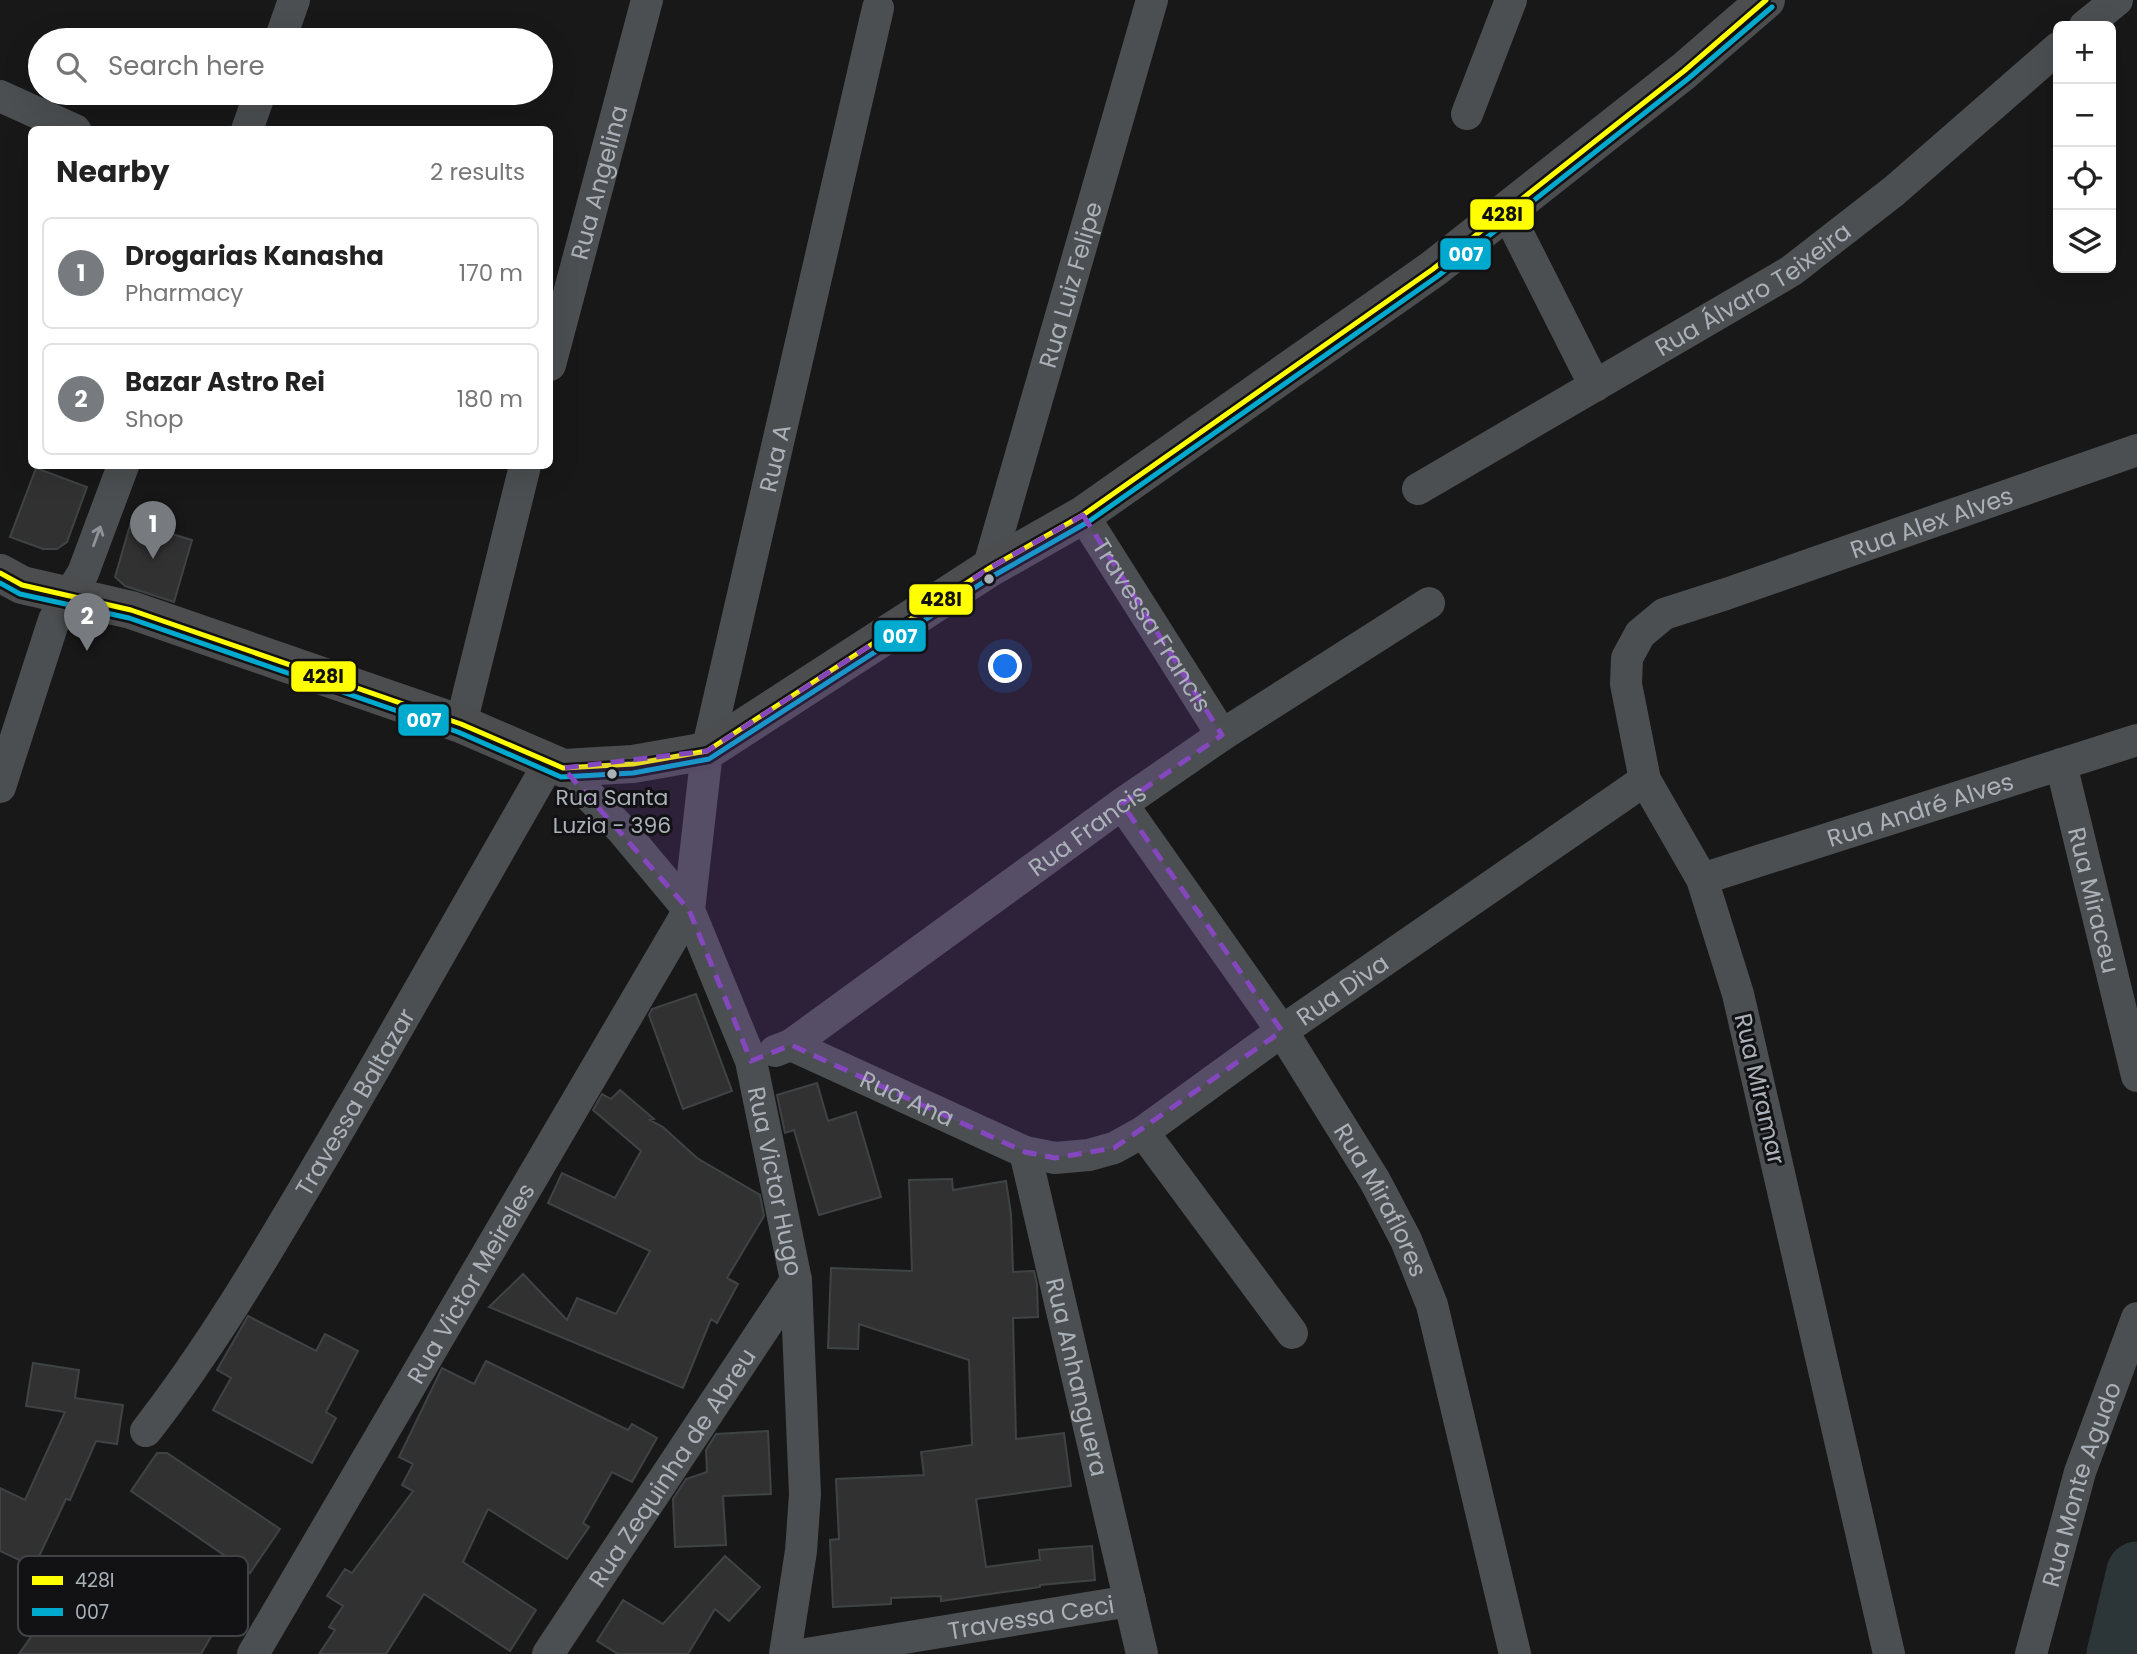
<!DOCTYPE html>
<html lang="en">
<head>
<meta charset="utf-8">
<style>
  body { margin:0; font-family:Poppins,sans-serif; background:#f2f2f2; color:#222 }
  .controls { position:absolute; right:21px; top:21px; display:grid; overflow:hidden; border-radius:10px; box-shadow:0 7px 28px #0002 }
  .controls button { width:63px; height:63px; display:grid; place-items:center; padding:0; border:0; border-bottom:2px solid #e0e0e0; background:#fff; color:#222; font:35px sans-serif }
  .you { position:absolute; left:1006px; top:667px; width:24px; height:24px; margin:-18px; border:5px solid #fff; border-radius:50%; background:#1a73e8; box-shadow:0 0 0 10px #1a73e833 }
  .badge { display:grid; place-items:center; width:46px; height:46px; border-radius:50%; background:#777b80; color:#fff; font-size:23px; font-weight:700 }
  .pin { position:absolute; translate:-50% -58px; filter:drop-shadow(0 2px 4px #0008) }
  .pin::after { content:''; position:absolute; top:37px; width:24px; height:21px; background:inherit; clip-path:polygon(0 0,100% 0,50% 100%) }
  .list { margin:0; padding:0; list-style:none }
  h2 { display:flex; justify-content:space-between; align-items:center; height:91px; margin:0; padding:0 28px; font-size:30px }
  h2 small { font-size:23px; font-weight:400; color:#767676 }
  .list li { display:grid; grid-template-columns:46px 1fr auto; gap:21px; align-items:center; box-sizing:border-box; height:112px; margin:0 14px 14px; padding:0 14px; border:2px solid #e0e0e0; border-radius:10px }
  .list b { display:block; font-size:26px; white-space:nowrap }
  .list p { margin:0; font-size:23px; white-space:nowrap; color:#767676 }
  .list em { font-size:23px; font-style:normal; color:#767676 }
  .icon { flex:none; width:38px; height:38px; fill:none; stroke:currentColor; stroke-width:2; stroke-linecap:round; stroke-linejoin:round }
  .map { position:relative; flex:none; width:2137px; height:1654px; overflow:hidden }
  .search { position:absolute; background:#fff; box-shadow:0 7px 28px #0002; left:28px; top:28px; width:525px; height:77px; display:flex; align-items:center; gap:18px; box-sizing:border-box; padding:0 24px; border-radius:38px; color:#767676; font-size:26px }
  .panel { position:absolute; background:#fff; box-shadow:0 7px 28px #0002; left:28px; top:126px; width:525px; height:343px; border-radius:10px }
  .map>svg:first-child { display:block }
</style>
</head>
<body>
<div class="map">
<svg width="2137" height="1654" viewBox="0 0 2137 1654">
  <rect width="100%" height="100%" fill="#181818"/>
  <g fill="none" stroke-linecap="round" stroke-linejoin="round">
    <path stroke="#2c3639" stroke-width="61" d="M 2117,1654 L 2137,1572"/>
  </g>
  <path fill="#313132" stroke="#404344" stroke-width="2" d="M 36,468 L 87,487 L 67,542 L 57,549 L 43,549 L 10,537 Z
    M 131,522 L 192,540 L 174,602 L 125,586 L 115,577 Z
    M 696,994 L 732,1091 L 683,1109 L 649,1015 L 652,1009 Z
    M 817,1083 L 828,1121 L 856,1112 L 881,1197 L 819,1215 L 794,1130 L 785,1133 L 777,1095 Z
    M 620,1090 L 654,1119 L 650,1120 L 663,1127 L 697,1158 L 760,1195 L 764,1216 L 727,1278 L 738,1284 L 717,1323 L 711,1319 L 683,1388 L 489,1307 L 523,1274 L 567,1320 L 577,1298 L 616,1314 L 650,1251 L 548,1203 L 562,1173 L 615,1198 L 641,1151 L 593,1110 L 602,1094 L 611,1099 Z
    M 952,1179 L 953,1190 L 1006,1181 L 1011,1214 L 1013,1272 L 1034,1271 L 1037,1284 L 1038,1317 L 1013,1318 L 1016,1439 L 1064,1433 L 1071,1486 L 976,1499 L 986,1567 L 1040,1560 L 1039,1550 L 1092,1546 L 1095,1580 L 1040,1585 L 1040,1587 L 941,1601 L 941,1596 L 891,1598 L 891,1604 L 833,1607 L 830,1540 L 839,1539 L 836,1479 L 924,1475 L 921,1452 L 972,1445 L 969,1360 L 859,1324 L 858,1349 L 828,1348 L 831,1268 L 912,1271 L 909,1180 Z
    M 248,1316 L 316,1351 L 325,1334 L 358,1351 L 326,1412 L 336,1418 L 312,1463 L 213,1410 L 231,1378 L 217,1370 Z
    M 486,1361 L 628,1430 L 632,1424 L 657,1438 L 632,1482 L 612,1472 L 583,1523 L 589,1527 L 567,1559 L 488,1509 L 463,1562 L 536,1610 L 510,1651 L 424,1594 L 386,1654 L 319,1654 L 335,1630 L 329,1627 L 343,1606 L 327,1596 L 345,1569 L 352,1573 L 413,1491 L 402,1485 L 413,1464 L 399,1457 L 442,1368 L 474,1384 Z
    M 33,1363 L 79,1370 L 75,1398 L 123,1405 L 117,1444 L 96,1441 L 70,1500 L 66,1499 L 34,1567 L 0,1551 L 0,1488 L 25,1500 L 65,1412 L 26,1406 Z
    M 768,1431 L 771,1494 L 723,1496 L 726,1545 L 675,1547 L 673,1499 L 686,1479 L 707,1472 L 706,1450 L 716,1434 Z
    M 157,1453 L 167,1453 L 280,1529 L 250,1573 L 131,1491 Z
    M 725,1556 L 760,1587 L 729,1621 L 715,1609 L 688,1654 L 618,1654 L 597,1641 L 623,1600 L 663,1624 Z
    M 147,1565 L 225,1612 L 201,1654 L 19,1654 L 49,1611 L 121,1608 Z"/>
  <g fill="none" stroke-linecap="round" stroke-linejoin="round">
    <g stroke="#4c4f51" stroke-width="32">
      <path d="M 2085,26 L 2117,0"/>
      <path d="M 280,40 L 294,0"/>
      <path d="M 0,96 L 75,130"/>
      <path d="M 1467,114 L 1511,0"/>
      <path d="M 247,130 L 260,93"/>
      <path d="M 1507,212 L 1595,386"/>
      <path id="s1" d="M 550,365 L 647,0"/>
      <path id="s2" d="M 1418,489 L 1791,271 L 1894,191 L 2058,48"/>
      <path id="s3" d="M 1083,515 L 1222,735"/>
      <path id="s4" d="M 988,569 L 1152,0"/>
      <path d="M 461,724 L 525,466"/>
      <path id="s5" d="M 2061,764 L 2137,1076"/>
      <path id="s6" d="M 563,768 L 622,830 L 689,910 L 751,1061 L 796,1280 L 805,1494 L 801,1551 L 785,1654"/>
      <path d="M 0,787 L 54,620 L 83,573 L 123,466"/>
      <path id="s7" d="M 1122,804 L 1282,1031 L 1375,1181 L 1406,1240 L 1432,1305 L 1515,1654"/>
      <path id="s8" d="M 1702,879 L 2137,740"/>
      <path id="s9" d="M 791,1045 L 1025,1152 L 1055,1158 L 1089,1155 L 1114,1148 L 1143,1132 L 1282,1031 L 1645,780"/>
      <path id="s10" d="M 775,1051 L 791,1045 L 1122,804 L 1222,735 L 1429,603"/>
      <path d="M 1143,1132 L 1292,1333"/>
      <path id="s11" d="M 1025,1152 L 1142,1654"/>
      <path id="s12" d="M 146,1431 C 216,1341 272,1243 330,1145 C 404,1018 477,890 549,763"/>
      <path id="s13" d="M 253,1654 L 689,910 L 707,751 L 878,8"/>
      <path id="s14" d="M 548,1654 L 796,1280"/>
      <path id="s15" d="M 806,1654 L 1130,1601"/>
      <path id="s16" d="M 1889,1654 L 1738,994 L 1702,879 L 1645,780 L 1626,684 L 1627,658 L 1640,634 L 1664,614 L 1726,594 L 2137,450"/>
      <path id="s17" d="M 2031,1654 L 2080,1472 L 2137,1318"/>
    </g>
    <path stroke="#4b4d4f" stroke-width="38" d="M 0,573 L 22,585 L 131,610 L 461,724 L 563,768 L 633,764 L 707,751 L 988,569 L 1083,515 L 1433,269 L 1684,71 L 1766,0"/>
    <defs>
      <path id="bus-1" d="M 0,573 L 22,585 L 131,610 L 461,724 L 563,768 L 633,764 L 707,751 L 988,569 L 1083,515 L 1433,269 L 1684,71 L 1766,0"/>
      <path id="bus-2" d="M 0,583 L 20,594 L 129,618 L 458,732 L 561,777 L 633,773 L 709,759 L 993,576 L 1088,522 L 1438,276 L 1689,78 L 1772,7"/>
    </defs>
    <use href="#bus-1" stroke="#121214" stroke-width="10"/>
    <use href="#bus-2" stroke="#121214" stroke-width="10"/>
    <use href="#bus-1" stroke="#ff0" stroke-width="5"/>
    <use href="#bus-2" stroke="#00a9ce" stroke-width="5"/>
  </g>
  <defs><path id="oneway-shaft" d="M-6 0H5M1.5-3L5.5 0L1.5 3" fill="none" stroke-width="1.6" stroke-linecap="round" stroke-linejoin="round" transform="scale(1.75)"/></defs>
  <use stroke="#8e9499" href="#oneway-shaft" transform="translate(97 536) rotate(-70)"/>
  <path fill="#8447be" fill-opacity="0.2" stroke="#8447be" stroke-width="5" stroke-dasharray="14 9" stroke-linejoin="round" d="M 1083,515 L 1222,735 L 1122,804 L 1282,1031 L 1114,1148 L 1055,1158 L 1025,1152 L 791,1045 L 751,1061 L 689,910 L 563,768 L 707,751 L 988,569 Z"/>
  <g fill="#aab1b8" stroke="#121214" stroke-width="2.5">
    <circle cx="989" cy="579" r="6"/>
    <circle cx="612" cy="774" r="6"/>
  </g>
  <g text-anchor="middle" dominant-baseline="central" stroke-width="6" stroke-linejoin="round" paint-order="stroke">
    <g font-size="22" fill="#aab1b8" stroke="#121214">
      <text x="612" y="797">Rua Santa<tspan x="612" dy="28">Luzia - 396</tspan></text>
    </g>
    <g font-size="24" fill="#aab1b8" stroke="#121214">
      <text stroke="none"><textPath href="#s1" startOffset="189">Rua Angelina</textPath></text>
      <text stroke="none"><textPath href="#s4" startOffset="296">Rua Luiz Felipe</textPath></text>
      <text stroke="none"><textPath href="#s2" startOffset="390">Rua Álvaro Teixeira</textPath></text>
      <text stroke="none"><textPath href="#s13" startOffset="1323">Rua A</textPath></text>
      <text stroke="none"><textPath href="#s16" startOffset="1377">Rua Alex Alves</textPath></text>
      <text stroke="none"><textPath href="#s3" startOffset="130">Travessa Francis</textPath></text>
      <text stroke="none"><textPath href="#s8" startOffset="229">Rua André Alves</textPath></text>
      <text stroke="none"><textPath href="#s10" startOffset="383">Rua Francis</textPath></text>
      <text stroke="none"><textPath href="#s5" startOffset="140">Rua Miraceu</textPath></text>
      <text stroke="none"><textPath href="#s9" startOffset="626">Rua Diva</textPath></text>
      <text transform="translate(1760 1089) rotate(77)">Rua Miramar</text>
      <text stroke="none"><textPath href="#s9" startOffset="128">Rua Ana</textPath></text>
      <text stroke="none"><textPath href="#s12" startOffset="390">Travessa Baltazar</textPath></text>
      <text stroke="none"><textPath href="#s6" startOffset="476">Rua Victor Hugo</textPath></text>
      <text stroke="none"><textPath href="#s7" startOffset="474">Rua Miraflores</textPath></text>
      <text stroke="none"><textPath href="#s13" startOffset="430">Rua Victor Meireles</textPath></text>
      <text stroke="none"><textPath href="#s11" startOffset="231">Rua Anhanguera</textPath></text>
      <text stroke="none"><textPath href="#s14" startOffset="224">Rua Zequinha de Abreu</textPath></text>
      <text stroke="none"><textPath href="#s17" startOffset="177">Rua Monte Agudo</textPath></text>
      <text stroke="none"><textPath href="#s15" startOffset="228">Travessa Ceci</textPath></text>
    </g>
  </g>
  <rect x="18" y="1556" width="230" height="80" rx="10" fill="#121214" stroke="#404245" stroke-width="2"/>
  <rect x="32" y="1576" width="31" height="9" fill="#ff0"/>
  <rect x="32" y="1608" width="31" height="8" fill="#00a9ce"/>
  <g font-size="19" fill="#aab1b8">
    <text x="75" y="1587">428I</text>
    <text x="75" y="1619">007</text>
  </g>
  <g stroke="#121214" stroke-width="2.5">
    <rect x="1469" y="198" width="66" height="33" rx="7" fill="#ff0"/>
    <rect x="1439" y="237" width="53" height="34" rx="7" fill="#00a9ce"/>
    <rect x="908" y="583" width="66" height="33" rx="7" fill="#ff0"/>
    <rect x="873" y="619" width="54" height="34" rx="7" fill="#00a9ce"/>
    <rect x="290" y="660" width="67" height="33" rx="7" fill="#ff0"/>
    <rect x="397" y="703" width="53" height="34" rx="7" fill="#00a9ce"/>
  </g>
  <g font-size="19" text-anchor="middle" font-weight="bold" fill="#fff">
    <text x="1466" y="261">007</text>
    <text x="900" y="643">007</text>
    <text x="424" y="727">007</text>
  </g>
  <g font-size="19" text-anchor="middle" font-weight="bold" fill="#111">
    <text x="1502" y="221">428I</text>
    <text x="941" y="606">428I</text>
    <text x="323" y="683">428I</text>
  </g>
</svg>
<div class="controls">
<button>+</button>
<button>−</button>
<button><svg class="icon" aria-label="locate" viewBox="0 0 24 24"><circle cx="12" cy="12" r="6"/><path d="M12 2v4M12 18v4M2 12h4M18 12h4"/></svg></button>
<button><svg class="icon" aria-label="layers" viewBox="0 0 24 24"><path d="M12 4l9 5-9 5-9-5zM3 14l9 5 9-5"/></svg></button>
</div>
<div class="you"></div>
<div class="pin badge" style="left:153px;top:559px">1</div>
<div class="pin badge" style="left:87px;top:651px">2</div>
<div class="search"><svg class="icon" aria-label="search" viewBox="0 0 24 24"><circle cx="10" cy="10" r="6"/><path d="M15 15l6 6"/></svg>Search here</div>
<section class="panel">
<h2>Nearby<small>2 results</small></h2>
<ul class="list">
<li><span class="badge">1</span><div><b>Drogarias Kanasha</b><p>Pharmacy</p></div><em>170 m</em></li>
<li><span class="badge">2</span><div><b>Bazar Astro Rei</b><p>Shop</p></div><em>180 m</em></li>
</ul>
</section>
</div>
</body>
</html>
